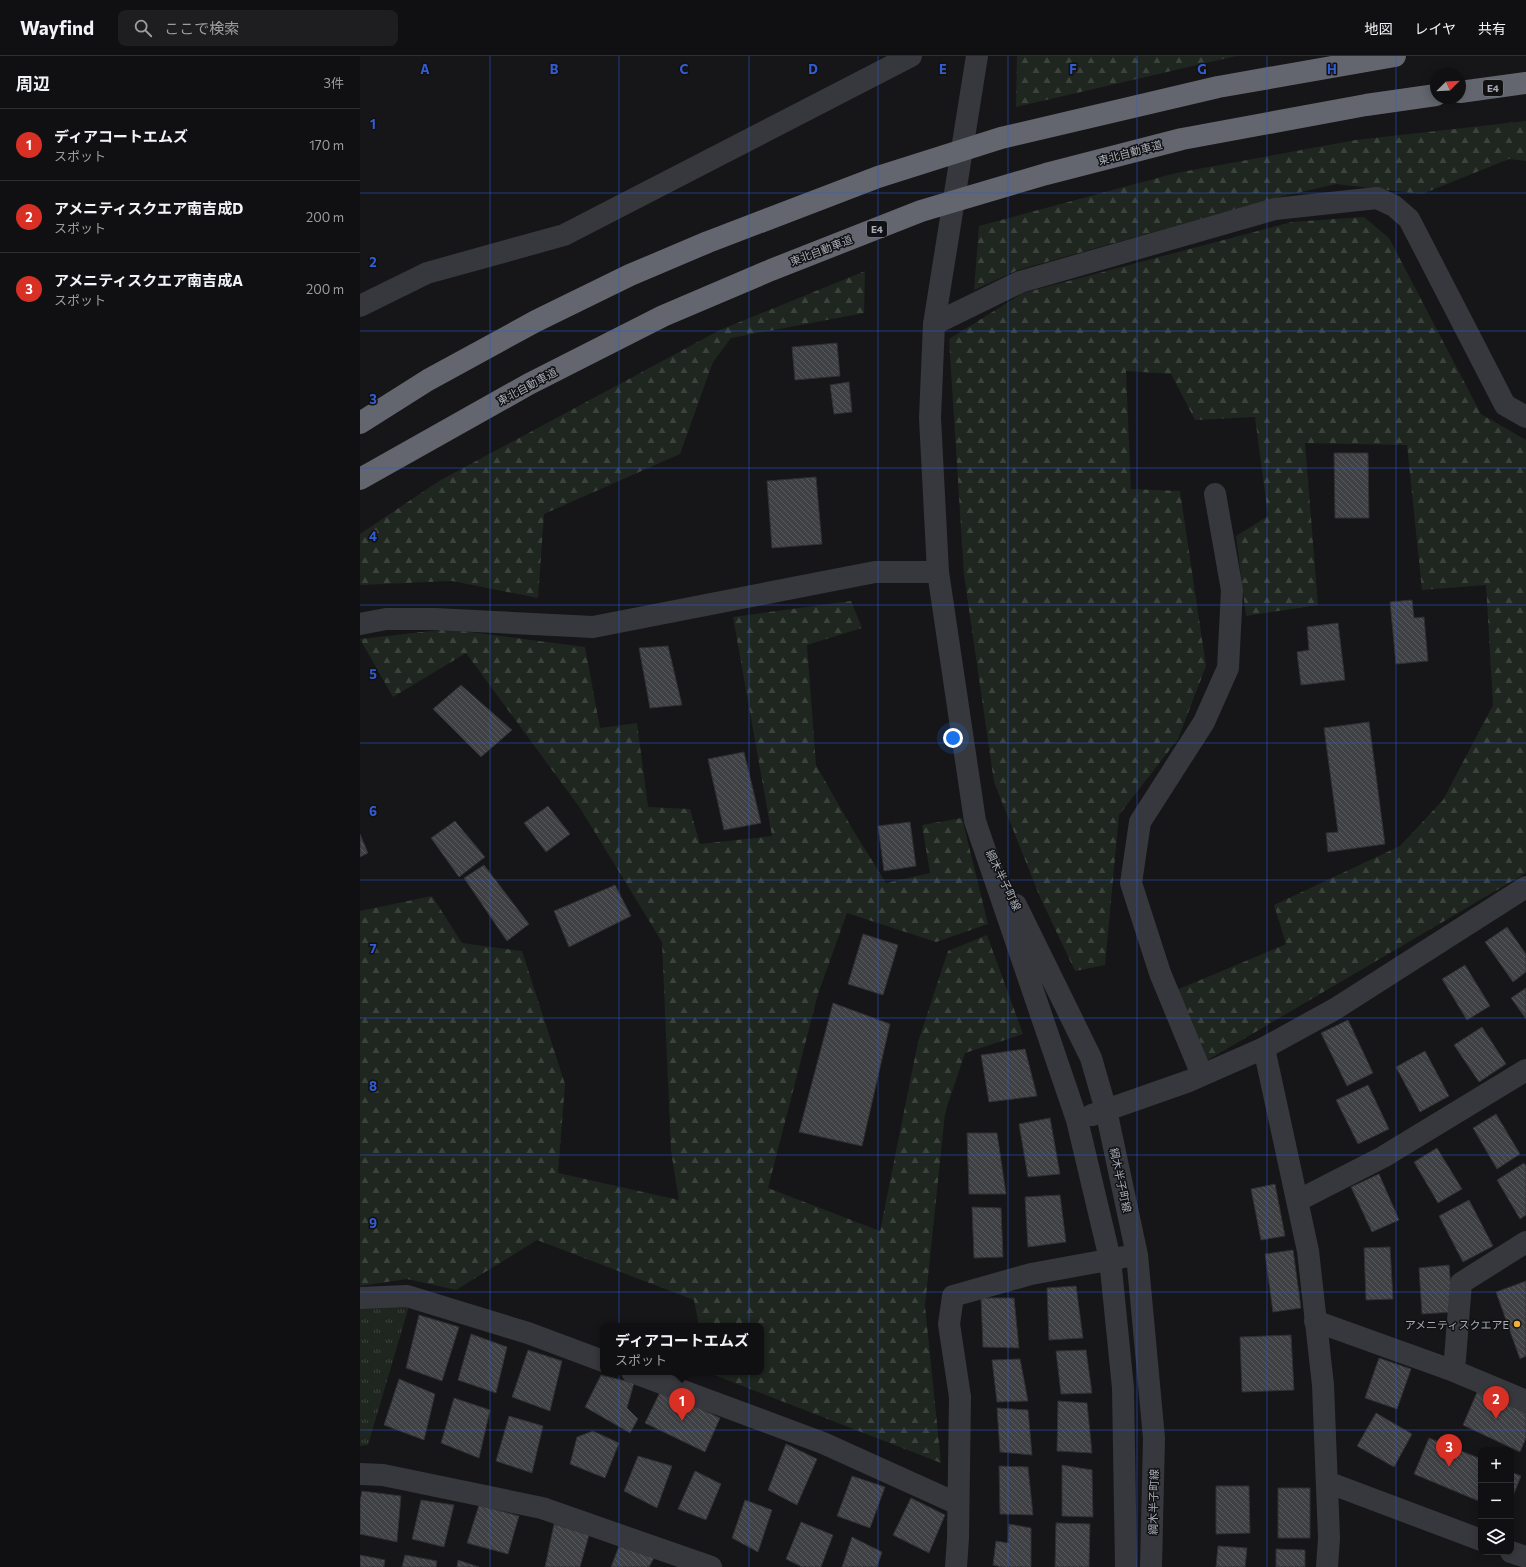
<!DOCTYPE html>
<html lang="ja">
<head>
<meta charset="utf-8">
<style>
  body { margin:0; font-family:Commissioner,"Noto Sans JP",sans-serif; background:#1e1e20; color:#f1f3f6 }
  .controls { position:absolute; right:12px; bottom:12px; display:grid; overflow:hidden; border-radius:8px; box-shadow:0 2px 10px #0003 }
  .controls button { width:36px; height:36px; display:grid; place-items:center; padding:0; border:0; border-bottom:1px solid #303032; background:#101012; color:#f1f3f6; font:20px sans-serif }
  .compass { position:absolute; left:1070px; top:12px; width:36px; height:36px; border-radius:50%; background:#101012; box-shadow:0 2px 10px #0003; rotate:66deg }
  .you { position:absolute; left:593px; top:682px; width:14px; height:14px; margin:-10px; border:3px solid #fff; border-radius:50%; background:#1a73e8; box-shadow:0 0 0 6px #1a73e833 }
  .badge { display:grid; place-items:center; width:26px; height:26px; border-radius:50%; background:#d93025; color:#fff; font-size:13px; font-weight:700 }
  .pin { position:absolute; translate:-50% -33px; filter:drop-shadow(0 1px 2px #0008) }
  .pin::after { content:''; position:absolute; top:21px; width:14px; height:12px; background:inherit; clip-path:polygon(0 0,100% 0,50% 100%) }
  .popup { position:absolute; left:240px; top:1267px; width:164px; height:52px; box-sizing:border-box; display:grid; place-content:center; border-radius:8px; background:#101012; filter:drop-shadow(0 1px 3px #0005); font-size:13px; white-space:nowrap; color:#9c9d9f }
  .popup b { font-size:15px; color:#f1f3f6 }
  .popup::after { content:''; position:absolute; left:50%; top:100%; margin-left:-8px; border:8px solid transparent; border-top-color:#101012 }
  .list { margin:0; padding:0; list-style:none }
  h2 { display:flex; justify-content:space-between; align-items:center; height:52px; margin:0; padding:0 16px; font-size:17px }
  h2 small { font-size:13px; font-weight:400; color:#9c9d9f }
  .list li { display:grid; grid-template-columns:26px 1fr auto; gap:12px; align-items:center; box-sizing:border-box; height:72px; padding:0 16px; border-top:1px solid #303032 }
  .list b { display:block; font-size:15px; white-space:nowrap }
  .list p { margin:0; font-size:13px; white-space:nowrap; color:#9c9d9f }
  .list em { font-size:13px; font-style:normal; color:#9c9d9f }
  .icon { flex:none; width:22px; height:22px; fill:none; stroke:currentColor; stroke-width:2; stroke-linecap:round; stroke-linejoin:round }
  .map { position:relative; flex:none; width:1166px; height:1511px; overflow:hidden }
  header { display:flex; align-items:center; gap:24px; box-sizing:border-box; height:56px; padding:0 20px; background:#101012; border-bottom:1px solid #303032 }
  header strong { font-size:19px }
  nav { display:flex; gap:22px; margin-inline-start:auto; font-size:14px }
  .search { width:280px; height:36px; background:#1e1e20; display:flex; align-items:center; gap:10px; box-sizing:border-box; padding:0 14px; border-radius:8px; color:#9c9d9f; font-size:15px }
  main { display:flex }
  aside { flex:1; background:#101012 }
  .map>svg:first-child { display:block }
</style>
</head>
<body>
<header>
<strong>Wayfind</strong>
<div class="search"><svg class="icon" aria-label="search" viewBox="0 0 24 24"><circle cx="10" cy="10" r="6"/><path d="M15 15l6 6"/></svg>ここで検索</div>
<nav><a>地図</a><a>レイヤ</a><a>共有</a></nav>
</header>
<main>
<aside>
<h2>周辺<small>3件</small></h2>
<ul class="list">
<li><span class="badge">1</span><div><b>ディアコートエムズ</b><p>スポット</p></div><em>170 m</em></li>
<li><span class="badge">2</span><div><b>アメニティスクエア南吉成D</b><p>スポット</p></div><em>200 m</em></li>
<li><span class="badge">3</span><div><b>アメニティスクエア南吉成A</b><p>スポット</p></div><em>200 m</em></li>
</ul>
</aside>
<div class="map">
<svg width="1166" height="1511" viewBox="0 0 1166 1511">
  <defs>
    <pattern id="forest-firs" width="22" height="20" patternUnits="userSpaceOnUse"><rect width="22" height="20" fill="#1e261f"/><path d="M5 1l3.5 6h-7zM16 11l3.5 6h-7z" fill="#3c433d"/></pattern>
    <pattern id="park-tufts" width="24" height="20" patternUnits="userSpaceOnUse"><rect width="24" height="20" fill="#1e261f"/><path d="M3 7l-1-3M5 7V3M7 7l1-3M15 17l-1-3M17 17v-4M19 17l1-3" fill="none" stroke="#3c433d"/></pattern>
    <pattern id="building-back-hatch" width="6" height="6" patternUnits="userSpaceOnUse"><rect width="6" height="6" fill="#404145"/><path d="M-1 5l2 2M0 0l6 6M5-1l2 2" fill="none" stroke="#595a5e"/></pattern>
  </defs>
  <rect width="100%" height="100%" fill="#161618"/>
  <path fill="url(#forest-firs)" d="M 657,0 L 876,0 L 656,51 Z
    M 1166,65 L 1166,105 L 1149,103 L 1062,138 L 976,128 L 919,141 L 658,214 L 614,234 L 619,170 L 816,117 L 996,84 Z
    M 1004,161 L 1029,182 L 1121,358 L 1166,384 L 1166,817 L 846,1005 L 814,935 L 926,888 L 914,849 L 1040,790 L 1083,744 L 1133,649 L 1126,529 L 1062,534 L 1047,389 L 945,387 L 958,549 L 886,560 L 876,480 L 908,460 L 895,361 L 835,364 L 811,318 L 766,315 L 771,433 L 820,435 L 846,610 L 818,683 L 759,759 L 745,909 L 715,915 L 680,841 L 634,726 L 604,519 L 589,283 L 663,237 L 932,166 Z
    M 505,215 L 504,257 L 371,282 L 353,306 L 320,398 L 184,458 L 178,542 L 92,525 L 0,529 L 0,478 L 79,425 L 360,274 Z
    M 491,545 L 502,572 L 447,589 L 456,709 L 493,774 L 526,827 L 570,817 L 562,769 L 602,762 L 628,868 L 576,886 L 487,857 L 458,938 L 408,1132 L 520,1175 L 558,986 L 588,895 L 627,879 L 663,978 L 605,997 L 585,1057 L 565,1250 L 581,1407 L 349,1317 L 349,1316 L 401,1316 L 401,1270 L 339,1270 L 334,1244 L 177,1184 L 96,1234 L 47,1223 L 0,1230 L 0,855 L 72,840 L 102,887 L 162,895 L 205,1028 L 198,1117 L 319,1144 L 311,1095 L 302,886 L 220,752 L 106,597 L 33,641 L 0,583 L 88,573 L 225,591 L 240,672 L 277,667 L 288,751 L 330,753 L 340,788 L 412,780 L 373,561 Z"/>
  <path fill="url(#park-tufts)" d="M 0,1250 L 49,1250 L 8,1389 L 0,1390 Z"/>
  <path fill="url(#building-back-hatch)" stroke="#303034" d="M 477,287 L 480,320 L 435,324 L 432,291 Z
    M 489,326 L 492,356 L 474,358 L 470,329 Z
    M 974,397 L 1008,397 L 1009,462 L 975,462 Z
    M 456,421 L 462,488 L 412,492 L 407,425 Z
    M 1052,544 L 1054,562 L 1064,561 L 1068,605 L 1036,608 L 1030,546 Z
    M 978,567 L 985,624 L 941,629 L 937,596 L 949,594 L 947,571 Z
    M 308,590 L 322,649 L 290,652 L 279,592 Z
    M 101,629 L 152,674 L 121,701 L 73,653 Z
    M 1009,666 L 1025,788 L 968,796 L 966,777 L 978,776 L 964,672 Z
    M 384,696 L 401,767 L 364,774 L 348,703 Z
    M 188,750 L 210,778 L 186,796 L 164,767 Z
    M 95,765 L 125,801 L 99,821 L 71,782 Z
    M 550,766 L 556,810 L 524,815 L 518,770 Z
    M 0,778 L 8,797 L 0,801 Z
    M 124,809 L 169,868 L 147,885 L 104,822 Z
    M 255,829 L 271,860 L 209,891 L 194,855 Z
    M 1147,871 L 1166,898 L 1166,916 L 1153,926 L 1125,886 Z
    M 503,878 L 538,889 L 523,939 L 488,928 Z
    M 1105,909 L 1130,950 L 1107,964 L 1082,923 Z
    M 1166,932 L 1166,963 L 1151,942 Z
    M 473,947 L 530,968 L 502,1090 L 439,1076 Z
    M 988,964 L 1013,1017 L 987,1030 L 961,977 Z
    M 1122,971 L 1146,1008 L 1119,1026 L 1094,989 Z
    M 665,993 L 677,1040 L 629,1046 L 621,999 Z
    M 1065,995 L 1089,1040 L 1060,1056 L 1036,1011 Z
    M 1008,1029 L 1029,1073 L 998,1088 L 976,1044 Z
    M 1136,1058 L 1160,1098 L 1137,1113 L 1113,1072 Z
    M 690,1062 L 700,1118 L 668,1121 L 659,1068 Z
    M 607,1077 L 637,1077 L 646,1138 L 609,1138 Z
    M 1077,1092 L 1102,1133 L 1078,1147 L 1054,1106 Z
    M 1164,1107 L 1166,1110 L 1166,1159 L 1160,1163 L 1137,1124 Z
    M 1019,1118 L 1039,1164 L 1012,1176 L 991,1131 Z
    M 915,1128 L 925,1180 L 901,1184 L 891,1133 Z
    M 700,1139 L 706,1186 L 668,1191 L 665,1141 Z
    M 1109,1144 L 1133,1190 L 1103,1206 L 1079,1160 Z
    M 612,1151 L 641,1152 L 643,1201 L 614,1202 Z
    M 1030,1191 L 1033,1243 L 1006,1244 L 1004,1192 Z
    M 933,1194 L 941,1252 L 913,1256 L 905,1198 Z
    M 1089,1209 L 1093,1256 L 1062,1258 L 1059,1212 Z
    M 1166,1225 L 1166,1300 L 1160,1303 L 1136,1236 Z
    M 716,1230 L 723,1282 L 689,1284 L 687,1232 Z
    M 621,1242 L 654,1242 L 659,1292 L 623,1291 Z
    M 59,1259 L 99,1271 L 82,1325 L 46,1312 Z
    M 111,1278 L 147,1291 L 136,1337 L 98,1324 Z
    M 931,1279 L 934,1334 L 882,1336 L 880,1281 Z
    M 168,1294 L 202,1305 L 190,1355 L 152,1341 Z
    M 726,1294 L 732,1337 L 701,1338 L 696,1295 Z
    M 1019,1302 L 1051,1313 L 1037,1353 L 1005,1342 Z
    M 660,1303 L 668,1345 L 637,1346 L 632,1304 Z
    M 241,1319 L 274,1327 L 267,1352 L 278,1363 L 270,1377 L 225,1351 Z
    M 39,1323 L 75,1338 L 64,1384 L 24,1369 Z
    M 301,1334 L 360,1362 L 345,1396 L 285,1367 Z
    M 1118,1334 L 1166,1357 L 1166,1382 L 1160,1396 L 1103,1369 Z
    M 94,1342 L 130,1354 L 119,1402 L 81,1387 Z
    M 698,1345 L 727,1347 L 732,1397 L 697,1395 Z
    M 637,1352 L 668,1354 L 672,1399 L 640,1396 Z
    M 1016,1357 L 1052,1378 L 1034,1411 L 997,1390 Z
    M 149,1360 L 183,1370 L 172,1417 L 136,1405 Z
    M 233,1375 L 259,1387 L 245,1422 L 210,1408 L 217,1381 Z
    M 1069,1382 L 1121,1403 L 1121,1446 L 1054,1418 Z
    M 426,1388 L 457,1403 L 437,1449 L 408,1434 Z
    M 278,1400 L 312,1410 L 297,1452 L 264,1435 Z
    M 702,1409 L 732,1414 L 733,1461 L 702,1460 Z
    M 639,1410 L 668,1411 L 673,1459 L 640,1458 Z
    M 335,1415 L 361,1428 L 346,1464 L 318,1453 Z
    M 1151,1416 L 1161,1420 L 1151,1445 Z
    M 492,1420 L 525,1431 L 510,1472 L 477,1460 Z
    M 856,1430 L 889,1430 L 890,1477 L 856,1478 Z
    M 918,1432 L 950,1432 L 950,1482 L 918,1482 Z
    M 2,1435 L 41,1440 L 37,1486 L 0,1478 L 0,1445 Z
    M 551,1442 L 585,1459 L 569,1497 L 533,1479 Z
    M 61,1444 L 94,1449 L 84,1491 L 52,1483 Z
    M 385,1444 L 412,1454 L 398,1496 L 372,1482 Z
    M 119,1449 L 159,1460 L 148,1498 L 107,1487 Z
    M 441,1466 L 473,1479 L 461,1511 L 442,1511 L 426,1503 Z
    M 696,1467 L 730,1468 L 729,1511 L 695,1511 Z
    M 194,1468 L 229,1479 L 220,1511 L 185,1511 Z
    M 649,1468 L 671,1472 L 671,1511 L 642,1511 L 633,1509 L 636,1485 L 648,1487 Z
    M 492,1481 L 522,1496 L 517,1511 L 482,1511 Z
    M 259,1490 L 294,1502 L 289,1511 L 251,1511 Z
    M 858,1490 L 887,1492 L 885,1511 L 856,1511 Z
    M 916,1493 L 945,1494 L 945,1511 L 916,1511 Z
    M 0,1499 L 25,1504 L 24,1511 L 0,1511 Z
    M 45,1499 L 77,1505 L 76,1511 L 42,1511 Z
    M 98,1504 L 119,1511 L 97,1511 Z"/>
  <g fill="none" stroke-linecap="round" stroke-linejoin="round">
    <path stroke="#37383d" stroke-width="22" d="M 617,0 L 574,268 L 570,362 L 578,516 L 615,765 L 717,1064 L 750,1203 L 763,1332 L 766,1511
      M 0,250 L 67,217 L 204,179 L 551,0
      M 574,268 L 660,226 L 915,153 L 1017,142 L 1034,150 L 1049,163 L 1145,349 L 1166,361
      M 0,568 L 26,563 L 75,563 L 233,571 L 515,516 L 578,516
      M 656,849 L 731,1002 L 746,1054 L 777,1199 L 794,1382 L 791,1511
      M 904,992 L 948,1195 L 963,1329 L 969,1482 L 967,1511
      M 842,1019 L 800,917 L 771,827 L 780,766 L 844,666 L 868,612 L 872,534 L 855,438
      M 732,1059 L 829,1025 L 904,992 L 975,953 L 1166,831
      M 937,1145 L 1023,1101 L 1166,1014
      M 0,1242 L 47,1240 L 168,1277 L 243,1305
      M 955,1265 L 1094,1315 L 1166,1345
      M 1094,1315 L 1101,1227 L 1166,1186
      M 272,1316 L 463,1387 L 598,1448
      M 0,1418 L 23,1419 L 182,1452 L 351,1511
      M 967,1426 L 1121,1484
      M 1151,1496 L 1166,1501
      M 596,1511 L 598,1482 L 600,1341 L 589,1268 L 593,1240 L 671,1218 L 764,1201"/>
    <path stroke="#63666e" stroke-width="22" d="M 1100,36 L 1166,27
      M 0,367 L 68,324 L 176,265 L 270,219 L 348,186 L 518,121 L 641,82 L 858,31 L 1035,0
      M 0,423 L 169,328 L 303,260 L 411,214 L 561,155 L 686,118 L 822,83 L 1006,49 L 1076,39"/>
  </g>
  <path fill="none" stroke="#325cd3" stroke-width="1" stroke-opacity="0.55" d="M 130,0 L 130,1511M 259,0 L 259,1511M 389,0 L 389,1511M 518,0 L 518,1511M 648,0 L 648,1511M 777,0 L 777,1511M 907,0 L 907,1511M 1036,0 L 1036,1511M 0,137 L 1166,137M 0,275 L 1166,275M 0,412 L 1166,412M 0,549 L 1166,549M 0,687 L 1166,687M 0,824 L 1166,824M 0,962 L 1166,962M 0,1099 L 1166,1099M 0,1236 L 1166,1236M 0,1374 L 1166,1374"/>
  <circle fill="#f2b134" stroke="#111113" stroke-width="1.5" cx="1157" cy="1268" r="4"/>
  <g text-anchor="middle" dominant-baseline="central" stroke-width="3" stroke-linejoin="round" paint-order="stroke">
    <g fill="#111113" stroke="#7b7e86" stroke-width="1">
      <rect x="1123" y="24" width="20" height="16" rx="3"/>
      <rect x="507" y="165" width="20" height="16" rx="3"/>
    </g>
    <g font-size="10" font-weight="bold" fill="#a8adb8">
      <text x="1133" y="32">E4</text>
      <text x="517" y="173">E4</text>
    </g>
    <g font-size="11" fill="#a8adb8" stroke="#111113">
      <text transform="translate(770 96) rotate(-15)">東北自動車道</text>
      <text transform="translate(461 194) rotate(-21)">東北自動車道</text>
      <text transform="translate(167 330) rotate(-28)">東北自動車道</text>
      <text transform="translate(644 824) rotate(64)">綱木半子町線</text>
      <text transform="translate(761 1124) rotate(78)">綱木半子町線</text>
      <text transform="translate(793 1446) rotate(-89)">綱木半子町線</text>
    </g>
    <g font-size="11" fill="#a8adb8" stroke="#111113" text-anchor="end">
      <text x="1149" y="1268">アメニティスクエアE</text>
    </g>
  </g>
  <g font-size="13" text-anchor="middle" font-weight="bold" fill="#325cd3" stroke="#111113" stroke-width="3" stroke-linejoin="round" paint-order="stroke">
    <text x="65" y="18">A</text>
    <text x="194" y="18">B</text>
    <text x="324" y="18">C</text>
    <text x="453" y="18">D</text>
    <text x="583" y="18">E</text>
    <text x="713" y="18">F</text>
    <text x="842" y="18">G</text>
    <text x="972" y="18">H</text>
    <text x="13" y="73">1</text>
    <text x="13" y="211">2</text>
    <text x="13" y="348">3</text>
    <text x="13" y="485">4</text>
    <text x="13" y="623">5</text>
    <text x="13" y="760">6</text>
    <text x="13" y="897">7</text>
    <text x="13" y="1035">8</text>
    <text x="13" y="1172">9</text>
  </g>
</svg>
<div class="controls">
<button>+</button>
<button>−</button>
<button><svg class="icon" aria-label="layers" viewBox="0 0 24 24"><path d="M12 4l9 5-9 5-9-5zM3 14l9 5 9-5"/></svg></button>
</div>
<svg class="compass" viewBox="-18 -18 36 36"><path d="M0-13l5 13h-10z" fill="#e53935"/><path d="M0 13l5-13h-10z" fill="#9c9d9f"/></svg>
<div class="you"></div>
<div class="pin badge" style="left:322px;top:1365px">1</div>
<div class="popup"><b>ディアコートエムズ</b>スポット</div>
<div class="pin badge" style="left:1136px;top:1363px">2</div>
<div class="pin badge" style="left:1089px;top:1411px">3</div>
</div>
</main>
</body>
</html>
